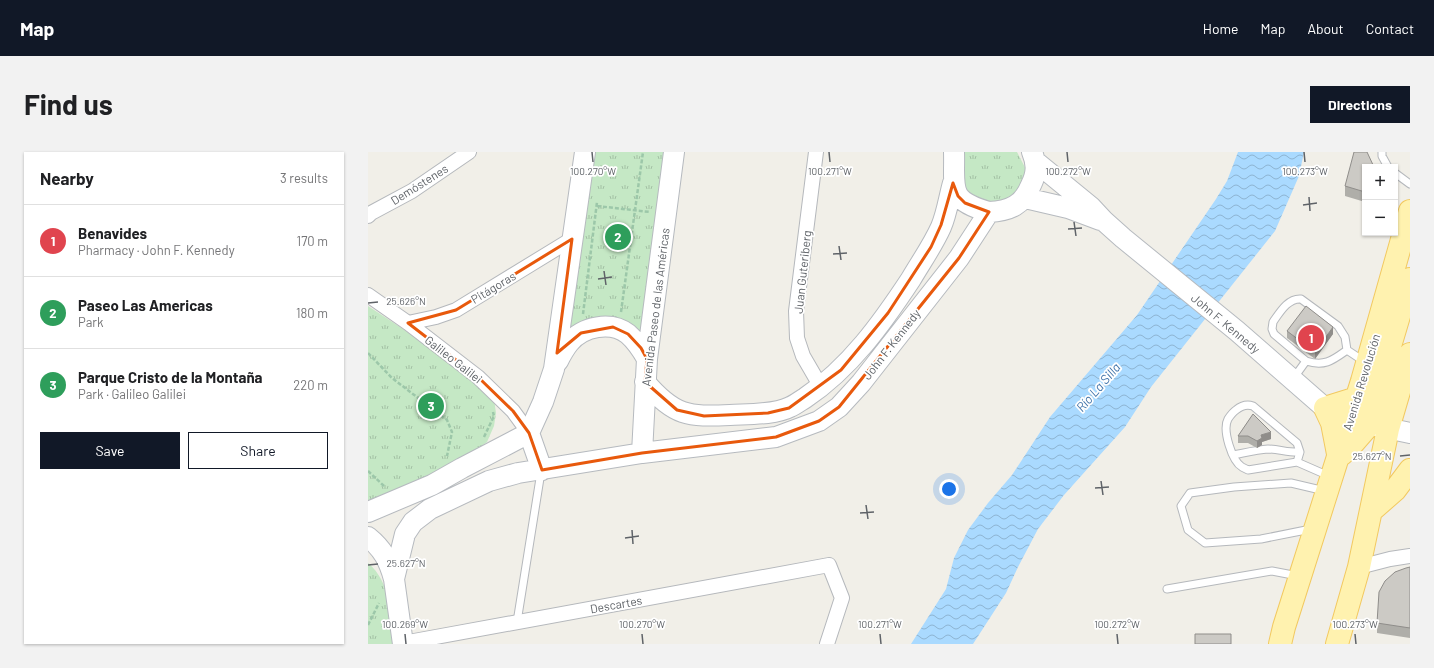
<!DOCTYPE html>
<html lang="en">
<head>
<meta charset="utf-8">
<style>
  body { margin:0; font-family:Barlow,sans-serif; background:#f2f2f2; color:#202124 }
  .controls { position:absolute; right:12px; top:12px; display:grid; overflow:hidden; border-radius:0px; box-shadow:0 1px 3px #0004 }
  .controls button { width:36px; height:36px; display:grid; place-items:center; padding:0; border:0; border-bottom:1px solid #e0e0e0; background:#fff; color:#202124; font:20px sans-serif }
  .you { position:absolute; left:581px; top:337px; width:14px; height:14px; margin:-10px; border:3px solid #fff; border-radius:50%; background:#1a73e8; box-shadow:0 0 0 6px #1a73e833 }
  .badge { display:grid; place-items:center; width:26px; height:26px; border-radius:50%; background:#111827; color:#fff; font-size:13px; font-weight:700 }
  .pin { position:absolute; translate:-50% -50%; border:2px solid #fff; box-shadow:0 1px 4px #0006 }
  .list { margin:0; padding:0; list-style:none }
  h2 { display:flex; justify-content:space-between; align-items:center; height:52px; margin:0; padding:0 16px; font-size:17px }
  h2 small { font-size:13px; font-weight:400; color:#757577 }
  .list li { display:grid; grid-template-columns:26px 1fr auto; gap:12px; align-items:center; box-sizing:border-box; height:72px; padding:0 16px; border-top:1px solid #e0e0e0 }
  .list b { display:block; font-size:15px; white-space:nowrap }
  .list p { margin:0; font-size:13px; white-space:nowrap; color:#757577 }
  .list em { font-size:13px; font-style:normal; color:#757577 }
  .actions { display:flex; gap:8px; padding:12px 16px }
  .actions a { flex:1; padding:9px 0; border:1px solid #111827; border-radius:0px; text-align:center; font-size:14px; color:#111827 }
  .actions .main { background:#111827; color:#fff }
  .map { position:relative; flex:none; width:1042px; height:492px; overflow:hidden; border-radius:0px }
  header { display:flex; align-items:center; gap:24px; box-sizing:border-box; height:56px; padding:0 20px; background:#111827; color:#fff }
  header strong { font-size:19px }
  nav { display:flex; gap:22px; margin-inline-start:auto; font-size:14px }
  .intro { display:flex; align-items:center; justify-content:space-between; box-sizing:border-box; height:96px; padding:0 24px }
  h1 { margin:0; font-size:28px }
  .button { padding:10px 18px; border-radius:0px; background:#111827; color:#fff; font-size:14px; font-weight:700 }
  main { display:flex; gap:24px; padding:0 24px }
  aside { flex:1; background:#fff; border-radius:0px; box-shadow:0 1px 3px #0004 }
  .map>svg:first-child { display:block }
</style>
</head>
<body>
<header>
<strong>Map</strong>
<nav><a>Home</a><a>Map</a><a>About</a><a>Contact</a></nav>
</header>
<div class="intro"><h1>Find us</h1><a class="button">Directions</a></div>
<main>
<aside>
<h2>Nearby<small>3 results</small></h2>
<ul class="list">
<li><span class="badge" style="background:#e0444e">1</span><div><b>Benavides</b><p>Pharmacy · John F. Kennedy</p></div><em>170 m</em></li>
<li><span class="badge" style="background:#2e9e5b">2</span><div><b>Paseo Las Americas</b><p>Park</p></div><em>180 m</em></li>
<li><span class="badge" style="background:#2e9e5b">3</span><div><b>Parque Cristo de la Montaña</b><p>Park · Galileo Galilei</p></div><em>220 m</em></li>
</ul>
<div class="actions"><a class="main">Save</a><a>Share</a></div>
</aside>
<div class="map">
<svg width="1042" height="492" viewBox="0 0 1042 492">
  <defs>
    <pattern id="grass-tufts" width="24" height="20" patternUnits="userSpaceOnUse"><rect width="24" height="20" fill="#c5e8c5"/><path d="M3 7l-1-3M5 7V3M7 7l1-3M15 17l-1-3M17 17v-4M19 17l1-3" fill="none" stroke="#a3c0a4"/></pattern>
    <pattern id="water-waves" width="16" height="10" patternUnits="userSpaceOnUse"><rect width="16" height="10" fill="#aadaff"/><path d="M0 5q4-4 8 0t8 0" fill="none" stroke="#8eb4d2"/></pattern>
  </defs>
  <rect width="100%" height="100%" fill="#f1efe8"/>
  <path fill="url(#grass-tufts)" d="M 226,0 L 296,0 L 274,183 L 199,179 Z
    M 592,0 L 649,0 L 663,27 L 642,50 L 622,57 L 593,45 Z
    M 0,154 L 102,221 L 126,247 L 128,261 L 126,274 L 119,290 L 106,300 L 42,333 L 0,352 Z
    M 0,411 C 23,430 23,464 26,492 L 0,492 Z"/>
  <path fill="url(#water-waves)" d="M 870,0 L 936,0 L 931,24 L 907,79 L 783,235 L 757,275 L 696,343 L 670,377 L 650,415 L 638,441 L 605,492 L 543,492 L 578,437 L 586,406 L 600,378 L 620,351 L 644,323 L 682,265 L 769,163 L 848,47 L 859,29 Z"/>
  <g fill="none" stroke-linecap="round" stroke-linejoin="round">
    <defs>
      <path id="lane" d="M 1014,0 L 1014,4 L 1020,15
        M 1027,21 L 1042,32
        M 979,198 L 997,210
        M 925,227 L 938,209 L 906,182 L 904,177 L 905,170 C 912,160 920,146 933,147 L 970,174 L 977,185 L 979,198 C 965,208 957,215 938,209
        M 865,303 C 876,301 888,298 900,297 C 911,297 921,301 932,300
        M 929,310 L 932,300 L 929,291 L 885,254 C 879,252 874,253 868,258 C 865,260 862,264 860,267 C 854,278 864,309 874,315 C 876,316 878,317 880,318 L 929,310 L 961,324
        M 943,377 L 893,387 L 837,391 L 820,378 L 813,354 L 822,341 L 866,335 L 923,331 L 957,339
        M 799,437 L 904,419 L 930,424
        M 149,470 L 173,320"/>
      <path id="street" d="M 448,0 L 428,159 L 429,186 L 435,204 L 453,235
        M 0,64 L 3,61 L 44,39 L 101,0
        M 0,143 L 40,171 L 110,225 L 145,259 L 161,281
        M 40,171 L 68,165 L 88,158 L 204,87
        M 991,415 L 1022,407 L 1042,404
        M 35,491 L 461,413 L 474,446 L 459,492"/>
      <path id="secondary" d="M 586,0 C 587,37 579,48 621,60
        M 668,10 L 723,55 L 736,69 L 755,86 L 869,179 L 957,256 L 972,263
        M 657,46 L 700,56 L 732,68
        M 190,209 C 193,203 197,196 201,191 C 215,174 243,169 260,182 C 268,189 274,198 279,207
        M 277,230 C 306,264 320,265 362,263 C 379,262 407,263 422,255 C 427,253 432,249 437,246 C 482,216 514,171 543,127 C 553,110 565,93 573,75 C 579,61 581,45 585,31
        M 1004,273 L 1042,281
        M 161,281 L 174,318
        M 274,301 L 279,207 L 306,0
        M 0,360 L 64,333 L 94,316 L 161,281 L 175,250 L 186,217 L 217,0
        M 0,385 C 15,397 21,409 26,427
        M 35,492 L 26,427 L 37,382 L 45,370 L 62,357 L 121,329 L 150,321 L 274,301 L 408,285 L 451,269 L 471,255 L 493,231 L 591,106 L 621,60 C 642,59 655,53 663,33 C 669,21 669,12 664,0"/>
      <path id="primary" d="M 970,302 L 964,271 L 957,256 L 989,246 L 997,240
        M 973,303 L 980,297 L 1001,273 L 1011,240 L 1014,221 L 1042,127
        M 1003,359 L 1027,338 L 1042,318
        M 912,492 L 916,475 L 994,229 L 1042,59
        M 969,492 L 991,415 L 1020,277 L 1042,202"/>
    </defs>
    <use href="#lane" stroke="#b5b8bc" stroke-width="9"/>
    <use href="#street" stroke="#b5b8bc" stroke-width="16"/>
    <use href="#secondary" stroke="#b6babf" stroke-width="22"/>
    <use href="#primary" stroke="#f2c960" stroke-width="24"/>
    <path stroke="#9cc7a9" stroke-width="2.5" stroke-dasharray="4 2" stroke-linecap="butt" d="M 229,54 L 282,60
      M 253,160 L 275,0
      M 215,162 L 229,50
      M 0,201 L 24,226 L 79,268 L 84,280 L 79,304
      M 116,285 L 126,264 L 125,260
      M 0,319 L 16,334
      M 0,473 L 11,451"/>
    <use href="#lane" stroke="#fff" stroke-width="7"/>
    <use href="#street" stroke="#fff" stroke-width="14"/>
    <use href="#secondary" stroke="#fff" stroke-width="20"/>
    <use href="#primary" stroke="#fff2af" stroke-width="22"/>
  </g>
  <path fill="#afaea9" d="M 997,15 L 997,50 L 977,44 L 977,34 Z
    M 919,179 L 965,182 L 947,207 L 919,186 Z
    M 885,262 L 903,287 L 894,290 L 894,293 L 889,296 L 880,291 L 870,291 L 870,284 Z
    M 1042,415 L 1042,486 L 1009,481 L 1009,471 Z"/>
  <path fill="#8f8d8a" d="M 965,175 L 965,182 L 947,207 L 947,200 Z
    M 903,280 L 903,287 L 894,290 L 894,293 L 889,296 L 889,289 L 893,283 Z"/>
  <path fill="#cccac5" stroke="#8f8d8a" d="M 986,0 L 999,0 L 1006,15 L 997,15 L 997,40 L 977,34 Z
    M 938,154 L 965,175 L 947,200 L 919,179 Z
    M 885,262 L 903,280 L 893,283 L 894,286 L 889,289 L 880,284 L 870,284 Z
    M 1042,415 L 1042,476 L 1009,471 L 1011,440 L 1017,429 L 1027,420 L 1038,416 Z
    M 827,482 L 863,482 L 863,492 L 827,492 Z"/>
  <path fill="none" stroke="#e8590c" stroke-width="3" stroke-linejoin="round" d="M 585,31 L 590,44 L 597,51 L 621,60 L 591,106 L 471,255 L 451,269 L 408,285 L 274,301 L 174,318 L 161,281 L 145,259 L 110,225 L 40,171 L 88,158 L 204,87 L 189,201 L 213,181 L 245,175 L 260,182 L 273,196 L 279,207 L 277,230 L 309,258 L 336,264 L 400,261 L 421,256 L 473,218 L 520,161 L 563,95 L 573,73 Z"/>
  <path fill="none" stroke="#5f6368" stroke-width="1.5" d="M 224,0 L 225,10M 461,0 L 462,10M 699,0 L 700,10M 936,0 L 937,10M 941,45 L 942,59M 935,53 L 949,51M 706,70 L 708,84M 700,77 L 714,76M 471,94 L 473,108M 465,102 L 479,101M 236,119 L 238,133M 230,127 L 244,125M 0,151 L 10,150M 1032,304 L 1042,303M 733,329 L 735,343M 727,336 L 741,335M 498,353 L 500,367M 492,361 L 506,360M 264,378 L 265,392M 257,386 L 271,384M 0,413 L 10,412M 37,482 L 38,492M 274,482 L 275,492M 512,482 L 513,492M 749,482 L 750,492M 987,482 L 988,492"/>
  <g text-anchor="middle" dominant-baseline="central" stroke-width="3.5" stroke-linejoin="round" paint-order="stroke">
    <g font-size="12" fill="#5f6368" stroke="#fff">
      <text transform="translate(51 32) rotate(-32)">Demóstenes</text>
      <text transform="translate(434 120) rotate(-84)">Juan Guteriberg</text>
      <text transform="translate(125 135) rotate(-31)">Pitágoras</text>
      <text transform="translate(287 155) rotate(-83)">Avenida Paseo de las Américas</text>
      <text transform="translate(858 171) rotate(40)">John F. Kennedy</text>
      <text transform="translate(523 192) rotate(-52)">John F. Kennedy</text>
      <text transform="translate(86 207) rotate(38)">Galileo Galilei</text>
      <text transform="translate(993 230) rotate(-73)">Avenida Revolución</text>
      <text transform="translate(248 452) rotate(-10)">Descartes</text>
    </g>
    <g font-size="13" font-style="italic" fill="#4174aa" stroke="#fff">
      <text transform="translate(730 235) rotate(-49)">Río La Silla</text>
    </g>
  </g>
  <g font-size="10" text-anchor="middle" fill="#5f6368" stroke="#fff" stroke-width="3.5" stroke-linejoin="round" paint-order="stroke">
    <text x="225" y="23">100.270°W</text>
    <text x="462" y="23">100.271°W</text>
    <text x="700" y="23">100.272°W</text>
    <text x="937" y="23">100.273°W</text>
    <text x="38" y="153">25.626°N</text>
    <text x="1004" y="308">25.627°N</text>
    <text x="38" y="415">25.627°N</text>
    <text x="37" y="476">100.269°W</text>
    <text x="274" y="476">100.270°W</text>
    <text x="512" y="476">100.271°W</text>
    <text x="749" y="476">100.272°W</text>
    <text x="987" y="476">100.273°W</text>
  </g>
</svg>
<div class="controls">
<button>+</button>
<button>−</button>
</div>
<div class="you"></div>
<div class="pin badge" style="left:943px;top:186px;background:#e0444e">1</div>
<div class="pin badge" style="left:250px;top:85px;background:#2e9e5b">2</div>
<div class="pin badge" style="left:63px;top:254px;background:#2e9e5b">3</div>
</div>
</main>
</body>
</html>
